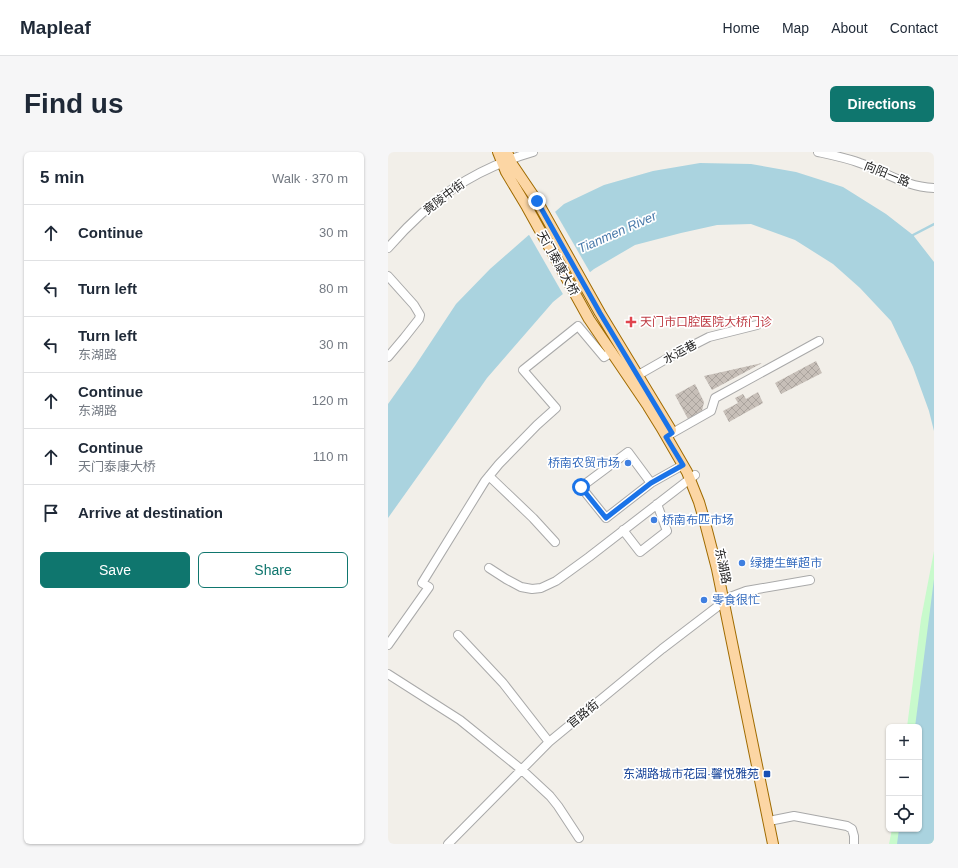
<!DOCTYPE html>
<html lang="en">
<head>
<meta charset="utf-8">
<style>
  body { margin:0; font-family:Helvetica,"Noto Sans SC",sans-serif; background:#f6f6f7; color:#1f2937 }
  .controls { position:absolute; right:12px; bottom:12px; display:grid; overflow:hidden; border-radius:6px; box-shadow:0 1px 3px #0004 }
  .controls button { width:36px; height:36px; display:grid; place-items:center; padding:0; border:0; border-bottom:1px solid #e0e1e3; background:#fff; color:#1f2937; font:20px sans-serif }
  .stop { position:absolute; width:12px; height:12px; margin:-9px; border:3px solid #1a73e8; border-radius:50%; background:#fff }
  .stop.end { background:#1a73e8; border-color:#fff; box-shadow:0 1px 4px #0008 }
  .list { margin:0; padding:0; list-style:none }
  h2 { display:flex; justify-content:space-between; align-items:center; height:52px; margin:0; padding:0 16px; font-size:17px }
  h2 small { font-size:13px; font-weight:400; color:#747a83 }
  .list li { display:grid; grid-template-columns:26px 1fr auto; gap:12px; align-items:center; box-sizing:border-box; height:56px; padding:0 16px; border-top:1px solid #e0e1e3 }
  .list b { display:block; font-size:15px; white-space:nowrap }
  .list p { margin:0; font-size:13px; white-space:nowrap; color:#747a83 }
  .list em { font-size:13px; font-style:normal; color:#747a83 }
  .actions { display:flex; gap:8px; padding:12px 16px }
  .actions a { flex:1; padding:9px 0; border:1px solid #0f766e; border-radius:6px; text-align:center; font-size:14px; color:#0f766e }
  .actions .main { background:#0f766e; color:#fff }
  .icon { flex:none; width:22px; height:22px; fill:none; stroke:currentColor; stroke-width:2; stroke-linecap:round; stroke-linejoin:round }
  .map { position:relative; flex:none; width:546px; height:692px; overflow:hidden; border-radius:6px }
  header { display:flex; align-items:center; gap:24px; box-sizing:border-box; height:56px; padding:0 20px; background:#fff; border-bottom:1px solid #e0e1e3 }
  header strong { font-size:19px }
  nav { display:flex; gap:22px; margin-inline-start:auto; font-size:14px }
  .intro { display:flex; align-items:center; justify-content:space-between; box-sizing:border-box; height:96px; padding:0 24px }
  h1 { margin:0; font-size:28px }
  .button { padding:10px 18px; border-radius:6px; background:#0f766e; color:#fff; font-size:14px; font-weight:700 }
  main { display:flex; gap:24px; padding:0 24px }
  aside { flex:1; background:#fff; border-radius:6px; box-shadow:0 1px 3px #0004 }
  .map>svg:first-child { display:block }
</style>
</head>
<body>
<header>
<strong>Mapleaf</strong>
<nav><a>Home</a><a>Map</a><a>About</a><a>Contact</a></nav>
</header>
<div class="intro"><h1>Find us</h1><a class="button">Directions</a></div>
<main>
<aside>
<h2>5 min<small>Walk · 370 m</small></h2>
<ul class="list">
<li><svg class="icon" aria-label="ahead" viewBox="0 0 24 24"><path d="M12 20V5M6 11l6-6 6 6"/></svg><div><b>Continue</b></div><em>30 m</em></li>
<li><svg class="icon" aria-label="left" viewBox="0 0 24 24"><path d="M17 20v-9H6M10 6l-5 5 5 5"/></svg><div><b>Turn left</b></div><em>80 m</em></li>
<li><svg class="icon" aria-label="left" viewBox="0 0 24 24"><path d="M17 20v-9H6M10 6l-5 5 5 5"/></svg><div><b>Turn left</b><p>东湖路</p></div><em>30 m</em></li>
<li><svg class="icon" aria-label="ahead" viewBox="0 0 24 24"><path d="M12 20V5M6 11l6-6 6 6"/></svg><div><b>Continue</b><p>东湖路</p></div><em>120 m</em></li>
<li><svg class="icon" aria-label="ahead" viewBox="0 0 24 24"><path d="M12 20V5M6 11l6-6 6 6"/></svg><div><b>Continue</b><p>天门泰康大桥</p></div><em>110 m</em></li>
<li><svg class="icon" aria-label="arrive" viewBox="0 0 24 24"><path d="M6 21V4h12l-3 4 3 4H6"/></svg><div><b>Arrive at destination</b></div></li>
</ul>
<div class="actions"><a class="main">Save</a><a>Share</a></div>
</aside>
<div class="map">
<svg width="546" height="692" viewBox="0 0 546 692">
  <defs>
    <pattern id="building-cross-hatch" width="8" height="8" patternUnits="userSpaceOnUse"><rect width="8" height="8" fill="#c7bfb8"/><path d="M0 0l8 8M0 8l8-8" fill="none" stroke="#aba49e"/></pattern>
  </defs>
  <rect width="100%" height="100%" fill="#f2efe9"/>
  <path fill="#c8facc" d="M 546,399 L 546,692 L 501,692 L 504,677 L 531,677 L 531,575 L 519,575 L 533,467 Z"/>
  <path fill="#aad3df" d="M 312,11 L 363,12 L 408,20 L 455,35 L 498,62 L 525,83 L 546,110 L 546,279 L 541,259 L 525,215 L 503,169 L 472,136 L 445,112 L 407,88 L 363,72 L 329,73 L 293,81 L 247,93 L 206,117 L 165,150 L 99,226 L 57,286 L 0,366 L 0,252 L 27,214 L 68,152 L 102,117 L 176,52 L 216,33 L 265,19 Z
    M 546,427 L 546,692 L 509,692 L 511,677 L 531,677 L 531,575 L 527,575 Z"/>
  <path fill="#f2efe9" d="M 166,58 L 203,122 L 176,144 L 140,81 Z"/>
  <g fill="none" stroke-linecap="round" stroke-linejoin="round">
    <path stroke="#aad3df" stroke-width="2.5" d="M 525,83 L 546,72"/>
  </g>
  <path fill="url(#building-cross-hatch)" d="M 428,209 L 434,221 L 393,242 L 387,231 Z
    M 374,211 L 324,238 L 316,224 Z
    M 307,232 L 316,250 L 314,259 L 300,267 L 287,243 Z
    M 370,240 L 375,251 L 341,270 L 335,259 L 350,251 L 347,246 L 355,242 L 358,247 Z"/>
  <g fill="none" stroke-linecap="round" stroke-linejoin="round">
    <defs>
      <path id="minor" d="M 430,0 C 444,3 459,6 472,11 C 498,20 517,35 546,36
        M 0,96 C 42,48 83,18 145,0
        M 0,124 L 26,153 L 32,163 L 31,167 L 16,186 L 0,205
        M 245,226 L 280,206 L 321,185 L 369,173
        M 279,284 L 323,259 L 327,246 L 431,189
        M 101,324 L 145,366 L 167,390
        M 263,331 L 240,300 L 193,335 L 218,366 L 263,331 L 295,313
        M 235,378 L 252,400 L 279,379 L 269,352
        M 101,416 L 118,427 L 133,435 L 144,437 L 153,436 L 168,429 L 201,405 L 307,323
        M 70,483 L 115,531 L 161,590
        M 0,493 L 41,435 L 34,431 L 97,329 L 111,312 L 149,273 L 168,256 L 135,218 L 190,174 L 216,205 L 224,200
        M 0,522 L 72,568 L 134,618 L 162,644 L 170,654 L 191,686
        M 386,668 L 406,664 L 459,674 L 464,677 L 466,684 L 466,692
        M 60,692 L 161,590 L 274,497 L 342,445 L 358,439 L 422,428"/>
      <path id="major" d="M 110,0 L 118,20 L 139,55 L 201,167 L 260,254 L 273,275 L 299,320 L 311,350 L 316,367 L 329,417 L 385,692
        M 119,0 L 124,12 L 149,49 L 212,161 L 283,278"/>
    </defs>
    <use href="#minor" stroke="#a9a9a9" stroke-width="10"/>
    <use href="#major" stroke="#a06b00" stroke-width="12"/>
    <use href="#minor" stroke="#fff" stroke-width="8"/>
    <use href="#major" stroke="#fcd6a4" stroke-width="10"/>
  </g>
  <g fill="none" stroke-linecap="round" stroke-linejoin="round">
    <path stroke="#1a73e8" stroke-width="5" d="M 149,49 L 212,161 L 284,281 L 278,285 L 295,313 L 263,331 L 218,366 L 193,335"/>
  </g>
  <path fill="#e0444e" stroke="#fff" stroke-width="1.5" d="M241 164h4v4h4v4h-4v4h-4v-4h-4v-4h4z"/>
  <g fill="#3f7fe0" stroke="#fff" stroke-width="1.5">
    <circle cx="240" cy="311" r="4"/>
    <circle cx="266" cy="368" r="4"/>
    <circle cx="354" cy="411" r="4"/>
    <circle cx="316" cy="448" r="4"/>
  </g>
  <rect fill="#1a4fb4" stroke="#fff" stroke-width="1.5" x="375" y="618" width="8" height="8" rx="2"/>
  <g text-anchor="middle" dominant-baseline="central" stroke-width="3.5" stroke-linejoin="round" paint-order="stroke">
    <g font-size="12" fill="#222" stroke="#fff">
      <text transform="translate(499 22) rotate(22)">向阳一路</text>
      <text transform="translate(56 45) rotate(-37)">竟陵中街</text>
      <text transform="translate(170 111) rotate(61)">天门泰康大桥</text>
      <text transform="translate(292 200) rotate(-28)">水运巷</text>
      <text transform="translate(335 414) rotate(78)">东湖路</text>
      <text transform="translate(195 562) rotate(-39)">官路街</text>
    </g>
    <g font-size="12" fill="#be3a42" stroke="#fff" text-anchor="start">
      <text x="252" y="170">天门市口腔医院大桥门诊</text>
    </g>
    <g font-size="12" fill="#366cbe" stroke="#fff" text-anchor="start">
      <text x="232" y="311" text-anchor="end">桥南农贸市场</text>
      <text x="274" y="368">桥南布匹市场</text>
      <text x="362" y="411">绿捷生鲜超市</text>
      <text x="324" y="448">零食很忙</text>
    </g>
    <g font-size="12" fill="#164399" stroke="#fff" text-anchor="end">
      <text x="371" y="622">东湖路城市花园·馨悦雅苑</text>
    </g>
    <g font-size="13" font-style="italic" fill="#4a7aab" stroke="#fff">
      <text transform="translate(229 80) rotate(-24)">Tianmen River</text>
    </g>
  </g>
</svg>
<div class="controls">
<button>+</button>
<button>−</button>
<button><svg class="icon" aria-label="locate" viewBox="0 0 24 24"><circle cx="12" cy="12" r="6"/><path d="M12 2v4M12 18v4M2 12h4M18 12h4"/></svg></button>
</div>
<div class="stop" style="left:193px;top:335px"></div>
<div class="stop end" style="left:149px;top:49px"></div>
</div>
</main>
</body>
</html>
